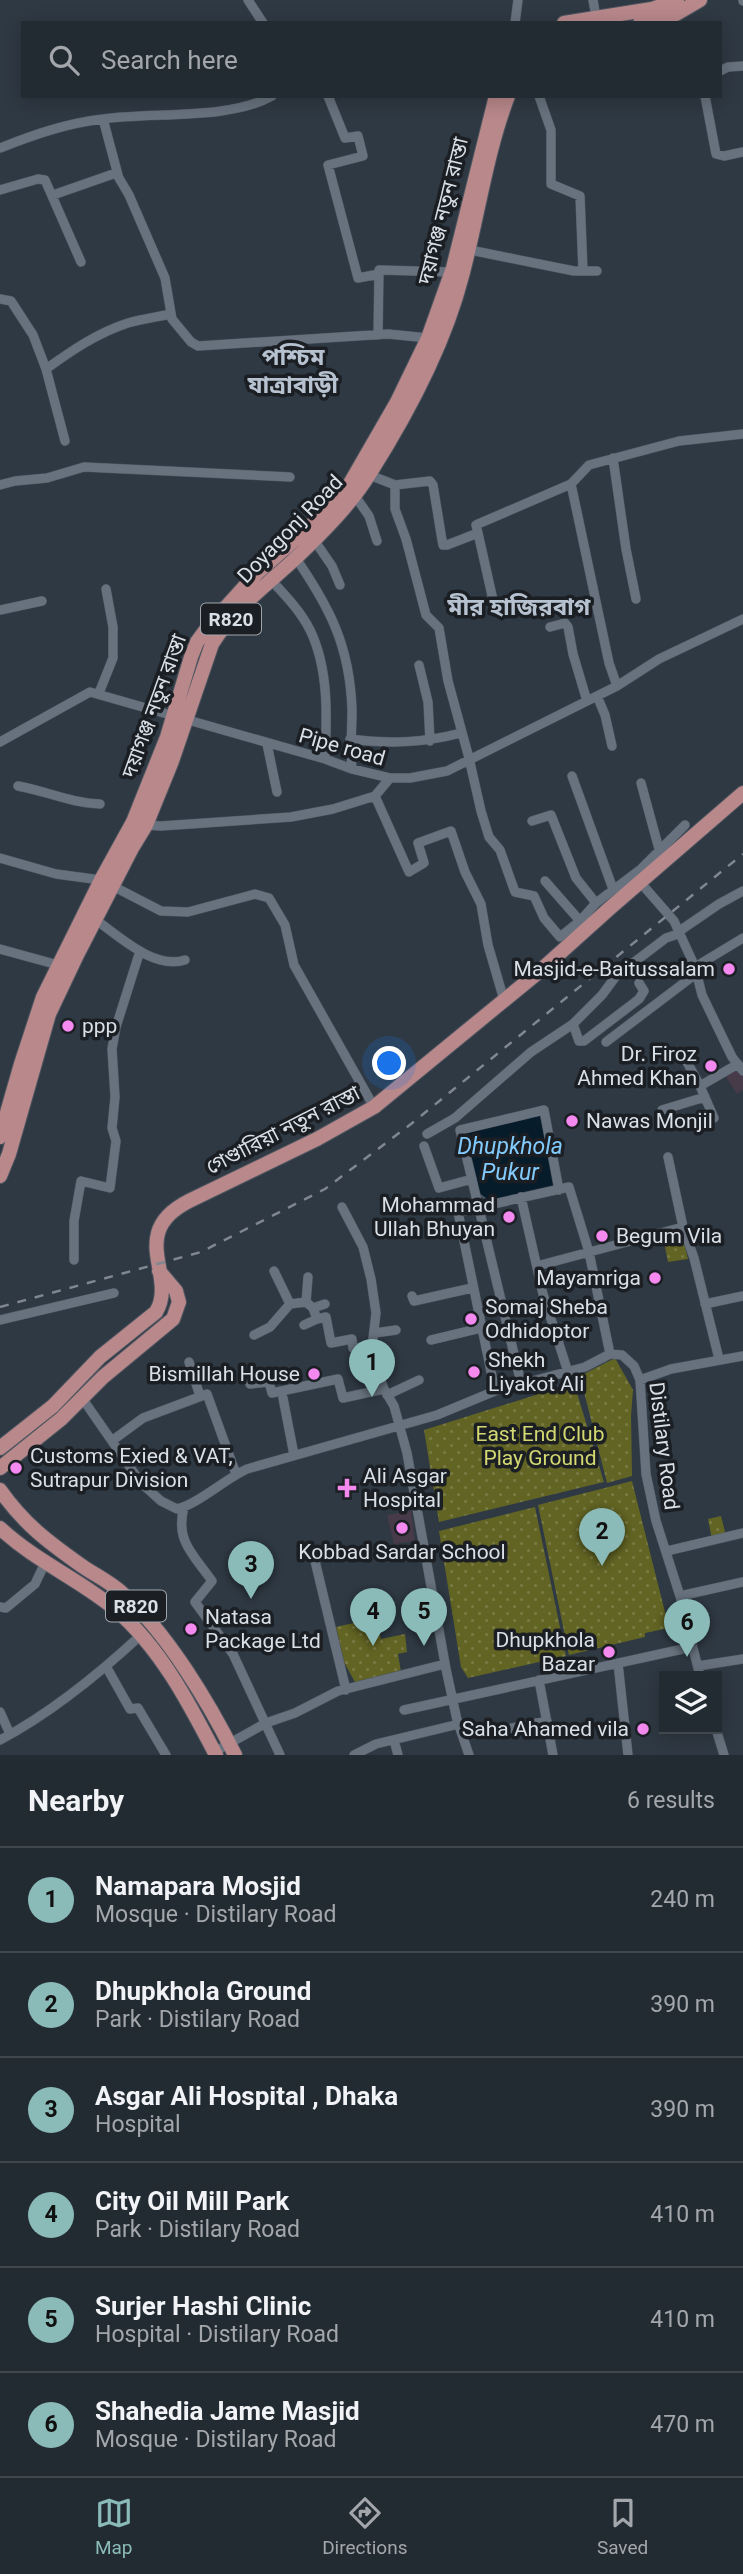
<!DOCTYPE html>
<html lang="en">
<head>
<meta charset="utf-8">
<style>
  body { margin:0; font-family:Roboto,"Noto Sans Bengali",sans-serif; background:#2f373e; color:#f1f3f6 }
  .controls { position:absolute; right:21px; bottom:21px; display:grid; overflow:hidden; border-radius:0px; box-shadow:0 4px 18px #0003 }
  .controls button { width:63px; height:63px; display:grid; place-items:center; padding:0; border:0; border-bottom:2px solid #40474d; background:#232b32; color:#f1f3f6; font:35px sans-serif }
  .you { position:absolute; left:390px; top:1064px; width:24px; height:24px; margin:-18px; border:5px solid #fff; border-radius:50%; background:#1a73e8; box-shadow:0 0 0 10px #1a73e833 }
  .badge { display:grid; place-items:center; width:46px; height:46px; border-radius:50%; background:#8bbbb9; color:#111; font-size:23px; font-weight:700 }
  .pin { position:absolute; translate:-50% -58px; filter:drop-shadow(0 2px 4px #0008) }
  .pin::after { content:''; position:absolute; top:37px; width:24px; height:21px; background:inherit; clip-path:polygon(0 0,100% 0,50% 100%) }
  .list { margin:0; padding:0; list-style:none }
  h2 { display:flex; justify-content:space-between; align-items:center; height:91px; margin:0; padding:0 28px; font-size:30px }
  h2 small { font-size:23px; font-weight:400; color:#a3a7ac }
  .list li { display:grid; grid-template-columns:46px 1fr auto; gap:21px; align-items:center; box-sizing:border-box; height:105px; padding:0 28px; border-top:2px solid #40474d }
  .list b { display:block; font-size:26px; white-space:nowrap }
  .list p { margin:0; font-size:23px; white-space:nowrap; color:#a3a7ac }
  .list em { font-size:23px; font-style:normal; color:#a3a7ac }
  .icon { flex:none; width:38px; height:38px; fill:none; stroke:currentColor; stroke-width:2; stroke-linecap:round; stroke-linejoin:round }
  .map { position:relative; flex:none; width:743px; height:1755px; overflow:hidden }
  .search { position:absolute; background:#232b32; box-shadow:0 4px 18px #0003; left:21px; right:21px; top:21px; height:77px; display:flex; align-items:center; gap:18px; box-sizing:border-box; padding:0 24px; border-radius:0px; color:#a3a7ac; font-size:26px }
  .sheet { height:721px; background:#232b32 }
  nav { display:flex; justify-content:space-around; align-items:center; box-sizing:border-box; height:98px; border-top:2px solid #40474d; background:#232b32; font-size:19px; color:#a3a7ac }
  nav a { display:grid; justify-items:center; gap:4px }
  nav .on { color:#8bbbb9 }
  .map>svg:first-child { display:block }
</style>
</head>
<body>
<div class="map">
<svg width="743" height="1755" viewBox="0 0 743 1755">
  <defs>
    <pattern id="green-dots" width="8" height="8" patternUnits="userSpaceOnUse" patternTransform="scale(1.75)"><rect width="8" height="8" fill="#626423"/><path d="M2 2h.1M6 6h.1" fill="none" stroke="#787a43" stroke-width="1.8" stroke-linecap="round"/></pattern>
  </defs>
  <rect width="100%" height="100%" fill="#2f3943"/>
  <path fill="#473a49" d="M 737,1066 L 743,1076 L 743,1090 L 737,1094 L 724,1074 Z
    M 411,1511 L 415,1541 L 394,1544 L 387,1515 Z"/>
  <path fill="url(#green-dots)" d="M 682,1234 L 688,1259 L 668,1262 L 663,1237 Z
    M 615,1358 L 633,1390 L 631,1416 L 632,1476 L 607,1483 L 580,1376 Z
    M 574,1383 L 604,1482 L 439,1522 L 424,1430 Z
    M 632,1481 L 669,1628 L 645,1633 L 645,1637 L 569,1655 L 538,1505 Z
    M 535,1507 L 566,1656 L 468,1678 L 461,1667 L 439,1531 Z
    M 721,1516 L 726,1536 L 712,1539 L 708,1519 Z
    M 376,1618 L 381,1639 L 405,1634 L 407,1652 L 398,1654 L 401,1672 L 356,1684 L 344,1662 L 336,1627 Z"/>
  <path fill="#071c2a" stroke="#465662" stroke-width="2" d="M 541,1114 L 556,1188 L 490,1202 L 479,1194 L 464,1132 Z"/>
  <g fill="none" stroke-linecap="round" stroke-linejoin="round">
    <defs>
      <path id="minor" d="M 248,0 L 263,23
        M 593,0 L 596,17
        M 743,0 L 743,1
        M 515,23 L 518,0
        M 720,71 L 728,67 L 743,66
        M 328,96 L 345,138 L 358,136 L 363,156 L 328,165 L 358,278 L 379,274
        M 539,96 L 551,130 L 551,184 L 580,196 L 583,271
        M 705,96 L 716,154 L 724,156 L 743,152
        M 103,119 L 118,175
        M 0,148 C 33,135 67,123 103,119 C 153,112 229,120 272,96
        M 0,190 L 38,179 L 45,180 L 81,262
        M 53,195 L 116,173 L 129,195 L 165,278 L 172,319 L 191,342 L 198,346 L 388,334 L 428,338
        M 465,249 L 574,271 L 597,271
        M 0,299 L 11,301 L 33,335 L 46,369 L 65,441
        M 378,335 L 379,270 L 451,272
        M 46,369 C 71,351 97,333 128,323 C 142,319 157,317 171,314
        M 613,458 L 626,549 L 636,599
        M 367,474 L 395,485 L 430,481 L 433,485 L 442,540 L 443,545 L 447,545 L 478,533 L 476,525 L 478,524 L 571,484 L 589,465 L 679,441 L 743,434
        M 571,484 L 609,663 L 617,686
        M 0,485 L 15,481 L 47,478 L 84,467 L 290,477
        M 395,485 L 395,509 L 406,539 L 426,615 L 439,628 L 448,681 L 469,758 L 481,811 L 489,837 L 500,850 L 515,892 L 534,896 L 544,918 L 560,937 L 580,921 L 596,903 L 641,869 L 685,825
        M 353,493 L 369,516 L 377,541
        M 478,533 L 493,600
        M 312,537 L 332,566 L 340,585
        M 293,554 C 329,606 350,645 352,710 C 352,730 350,749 352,769
        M 269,578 C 284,594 300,610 310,630 C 329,669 327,717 325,759
        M 0,610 L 42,601
        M 550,627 L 565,623 L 568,627 L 573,654 L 587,701
        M 419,665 L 428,702 L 430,741
        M 99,693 L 113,658 L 113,627 L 106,589
        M 597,696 L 605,715 L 612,746
        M 350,739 C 389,744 423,743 461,733
        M 0,742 L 90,692 L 325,759 L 352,769 L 390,778 L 410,778 L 447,771 L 617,686 L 659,659 L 743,619
        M 267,744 L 277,792
        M 572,776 L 613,889
        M 641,783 L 659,849
        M 18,786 C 46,791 71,803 100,804
        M 375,796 L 409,872 L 424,863 L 418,843 L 451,831 L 465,872 L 481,904 L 488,945 L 504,1000
        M 532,821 L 551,815 L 576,878 L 596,903
        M 144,825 L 161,826 L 291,817 L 333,809 L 375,796 L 390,778
        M 0,858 L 56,874 L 101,880 L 161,911 L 188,912 L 255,894 L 269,898 L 285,925 L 294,965 L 374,1107
        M 545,881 L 580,921
        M 640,882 L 674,921 L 695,967 L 743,938
        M 92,917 C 118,935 153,970 185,960
        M 678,932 L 719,904 L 743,891
        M 0,949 L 58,965
        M 695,967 L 702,995 L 732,1057 L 743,1071
        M 573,1024 L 579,1041 L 584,1041 L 639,999 L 644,991 L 639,983
        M 606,1042 L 697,973
        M 687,1062 L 700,1086
        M 662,1110 L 705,1097
        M 714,1118 L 700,1086 L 738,1064
        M 427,1134 L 455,1118 L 531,1052 L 573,1024 L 602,995 L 616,976 L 666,938 L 678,934
        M 424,1146 L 439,1188 L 472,1179
        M 668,1157 L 683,1227 L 694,1258 L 719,1359
        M 521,1197 L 543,1294 L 568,1372
        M 342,1207 L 363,1247 L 371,1279 L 376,1313 L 372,1347 L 374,1361 L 384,1389 L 394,1406 L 407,1453 L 446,1669 L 457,1720 L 469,1755
        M 74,1260 L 74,1221 L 81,1181 L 110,1188 L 116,1141 L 112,1128 L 115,1097 L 112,1049 L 116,1027 L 140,951
        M 537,1266 L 683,1227
        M 274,1271 L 290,1304 L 306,1302 L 313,1308 L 325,1304
        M 412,1296 L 414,1301 L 472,1288
        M 306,1302 L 308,1277
        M 705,1304 L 743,1296
        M 313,1308 L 317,1319 L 326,1317 L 331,1343 L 352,1339 L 353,1348 L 372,1347
        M 0,1320 L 114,1293
        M 304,1325 L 317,1319
        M 375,1333 L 396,1330
        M 254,1335 L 270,1327 L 290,1304
        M 431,1340 L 481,1328
        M 189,1362 L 200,1396
        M 640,1380 L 671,1369 L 743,1356
        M 521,1383 L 460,1130 L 544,1110 L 559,1190
        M 250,1384 L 269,1382 L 272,1393 L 338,1379 L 343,1398 L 384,1389
        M 495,1391 L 458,1212 L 569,1187 L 589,1252 L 610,1354
        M 387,1395 L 419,1380
        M 82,1398 L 141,1483 L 161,1501 L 177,1509 C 198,1504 225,1479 247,1469 L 437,1415 L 495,1391 L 585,1367 L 610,1354 L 622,1355 L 634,1366 L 640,1380 L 646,1474 L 656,1521 L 680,1596 L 700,1676
        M 283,1398 L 294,1455
        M 113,1440 L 143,1418 L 207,1394 L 236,1474
        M 184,1507 C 175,1541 193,1554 212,1581 L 195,1602 L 233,1654 L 280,1755
        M 667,1551 L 743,1533
        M 315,1561 L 346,1690
        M 680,1596 L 743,1582
        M 0,1607 L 6,1608 L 35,1584 L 45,1563
        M 618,1663 L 628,1755
        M 698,1666 L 743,1659
        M 107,1668 L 130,1709 L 138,1708 L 166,1755
        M 539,1680 L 553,1755
        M 404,1710 L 692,1647
        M 0,1712 L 10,1734
        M 716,1729 L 724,1755
        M 493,1732 L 547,1721
        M 0,1740 C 51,1713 100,1673 142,1634
        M 394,1740 L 398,1755
        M 214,1752 L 266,1723 L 295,1713 L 338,1691 L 445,1664
        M 354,1755 L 376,1744 L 459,1724"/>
      <path id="primary" d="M 564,23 L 652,9 L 677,0
        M 640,23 L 676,14 L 700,0
        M 0,1137 L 21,1064 L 43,997 L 101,880 L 133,822 L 167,737 L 191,657 L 197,642 L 208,627 L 257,573 L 325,513 L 348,487 L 397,402 L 428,338 L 453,268 L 496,96
        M 0,1176 L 9,1154 L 49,1014 L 77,955 L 132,848 L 146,825 L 172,761 L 212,644 C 233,609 268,584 297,557 C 324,531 351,504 370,473 C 408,413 444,346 462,276 C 478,216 486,154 508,96
        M 0,1448 L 53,1406 L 100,1357 L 156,1312 C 178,1276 126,1233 189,1201 L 317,1139 L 374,1107 L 541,970 L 610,908 L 743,793
        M 0,1468 L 61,1419 L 103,1377 L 173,1319 L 179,1302 L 176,1291 L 159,1271
        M 0,1490 C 24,1524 48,1542 82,1566 C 95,1575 110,1582 122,1593 C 166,1631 209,1703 235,1755
        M 0,1528 C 35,1561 79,1579 115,1609 C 160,1647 189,1703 216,1755"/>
    </defs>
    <use href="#minor" stroke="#4d555f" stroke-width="10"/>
    <use href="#primary" stroke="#4d555f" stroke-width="16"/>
    <use href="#minor" stroke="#67727e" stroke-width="9"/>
    <use href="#primary" stroke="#b8888b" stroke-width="14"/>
    <path stroke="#7f8790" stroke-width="2.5" stroke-dasharray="9 9" stroke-linecap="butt" d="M 0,1307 L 201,1252 L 325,1189 L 411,1124 L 743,854"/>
  </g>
  <g fill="#f489f0" stroke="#1b1f24" stroke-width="2.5">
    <circle cx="729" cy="969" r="7"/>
    <circle cx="68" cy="1026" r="7"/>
    <circle cx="711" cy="1066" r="7"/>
    <circle cx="572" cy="1121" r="7"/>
    <circle cx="509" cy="1217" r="7"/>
    <circle cx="602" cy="1236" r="7"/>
    <circle cx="655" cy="1278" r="7"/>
    <circle cx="471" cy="1319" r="7"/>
    <circle cx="474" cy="1372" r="7"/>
    <circle cx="314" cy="1374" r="7"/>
    <circle cx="16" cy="1468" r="7"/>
    <path d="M343.5 1477.5h7v7h7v7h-7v7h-7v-7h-7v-7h7z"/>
    <circle cx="402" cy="1528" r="7"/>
    <circle cx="191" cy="1629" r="7"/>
    <circle cx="609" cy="1652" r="7"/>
    <circle cx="643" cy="1729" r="7"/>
  </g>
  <g text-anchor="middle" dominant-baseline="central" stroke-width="7" stroke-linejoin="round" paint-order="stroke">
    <g fill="#1b1f24" stroke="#a0a5ac" stroke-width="2">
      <rect x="201" y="603.5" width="60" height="31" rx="5"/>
      <rect x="106" y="1590.5" width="60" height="31" rx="5"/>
    </g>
    <g font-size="19" font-weight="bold" fill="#d9dfe6">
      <text x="231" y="619">R820</text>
      <text x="136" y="1606">R820</text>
    </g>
    <g font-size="21" fill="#d9dfe6" stroke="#1b1f24">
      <text transform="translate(443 211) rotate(-76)">দয়াগঞ্জ নতুন রাস্তা</text>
      <text transform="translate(290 529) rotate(-46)">Doyagonj Road</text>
      <text transform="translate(154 706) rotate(-70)">দয়াগঞ্জ নতুন রাস্তা</text>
      <text transform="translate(342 747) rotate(16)">Pipe road</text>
      <text transform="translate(283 1130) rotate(-27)">গেণ্ডারিয়া নতুন রাস্তা</text>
      <text transform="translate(664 1446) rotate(83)">Distilary Road</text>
    </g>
    <g font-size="21" fill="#d9dfe6" stroke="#1b1f24" text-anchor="start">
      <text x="715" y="969" text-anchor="end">Masjid-e-Baitussalam</text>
      <text x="82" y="1026">ppp</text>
      <text x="697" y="1054" text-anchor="end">Dr. Firoz<tspan x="697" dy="24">Ahmed Khan</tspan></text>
      <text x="586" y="1121">Nawas Monjil</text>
      <text x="495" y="1205" text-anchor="end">Mohammad<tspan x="495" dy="24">Ullah Bhuyan</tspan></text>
      <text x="616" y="1236">Begum Vila</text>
      <text x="641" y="1278" text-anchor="end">Mayamriga</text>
      <text x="485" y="1307">Somaj Sheba<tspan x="485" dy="24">Odhidoptor</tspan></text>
      <text x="488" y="1360">Shekh<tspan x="488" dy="24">Liyakot Ali</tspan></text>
      <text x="300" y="1374" text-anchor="end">Bismillah House</text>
      <text x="30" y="1456">Customs Exied &amp; VAT,<tspan x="30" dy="24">Sutrapur Division</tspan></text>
      <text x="363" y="1476">Ali Asgar<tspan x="363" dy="24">Hospital</tspan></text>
      <text x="402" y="1552" text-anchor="middle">Kobbad Sardar School</text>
      <text x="205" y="1617">Natasa<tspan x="205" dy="24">Package Ltd</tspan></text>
      <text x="595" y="1640" text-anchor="end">Dhupkhola<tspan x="595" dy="24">Bazar</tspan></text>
      <text x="629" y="1729" text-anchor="end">Saha Ahamed vila</text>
    </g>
    <g font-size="21" fill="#d3d871" stroke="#1b1f24">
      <text x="540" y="1434">East End Club<tspan x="540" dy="24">Play Ground</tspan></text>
    </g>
    <g font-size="23" font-style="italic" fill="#83cafc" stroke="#1b1f24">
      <text x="510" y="1146">Dhupkhola<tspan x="510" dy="26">Pukur</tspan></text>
    </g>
    <g font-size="24" font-weight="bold" fill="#b7c2d0" stroke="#1b1f24">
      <text x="293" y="357">পশ্চিম<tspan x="293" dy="28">যাত্রাবাড়ী</tspan></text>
      <text x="519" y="607">মীর হাজিরবাগ</text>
    </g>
  </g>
</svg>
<div class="controls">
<button><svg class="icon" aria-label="layers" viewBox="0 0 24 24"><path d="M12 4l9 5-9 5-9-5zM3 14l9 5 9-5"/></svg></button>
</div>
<div class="you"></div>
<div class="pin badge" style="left:372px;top:1397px">1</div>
<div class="pin badge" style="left:602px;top:1566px">2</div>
<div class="pin badge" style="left:251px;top:1599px">3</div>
<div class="pin badge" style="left:373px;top:1646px">4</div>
<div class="pin badge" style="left:424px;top:1646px">5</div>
<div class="pin badge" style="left:687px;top:1657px">6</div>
<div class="search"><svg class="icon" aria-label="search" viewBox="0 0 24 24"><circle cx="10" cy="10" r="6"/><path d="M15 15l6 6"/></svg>Search here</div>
</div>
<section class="sheet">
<h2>Nearby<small>6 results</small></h2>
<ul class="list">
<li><span class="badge">1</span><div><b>Namapara Mosjid</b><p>Mosque · Distilary Road</p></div><em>240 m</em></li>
<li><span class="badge">2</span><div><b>Dhupkhola Ground</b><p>Park · Distilary Road</p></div><em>390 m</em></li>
<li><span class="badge">3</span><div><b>Asgar Ali Hospital , Dhaka</b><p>Hospital</p></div><em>390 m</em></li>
<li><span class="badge">4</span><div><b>City Oil Mill Park</b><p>Park · Distilary Road</p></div><em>410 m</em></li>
<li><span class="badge">5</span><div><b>Surjer Hashi Clinic</b><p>Hospital · Distilary Road</p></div><em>410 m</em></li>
<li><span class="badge">6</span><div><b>Shahedia Jame Masjid</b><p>Mosque · Distilary Road</p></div><em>470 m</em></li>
</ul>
</section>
<nav>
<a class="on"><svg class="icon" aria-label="map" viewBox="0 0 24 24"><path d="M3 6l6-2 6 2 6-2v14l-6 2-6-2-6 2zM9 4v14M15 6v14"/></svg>Map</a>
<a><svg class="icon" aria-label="directions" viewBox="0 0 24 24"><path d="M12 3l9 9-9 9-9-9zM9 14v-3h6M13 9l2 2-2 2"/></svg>Directions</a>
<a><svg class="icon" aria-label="saved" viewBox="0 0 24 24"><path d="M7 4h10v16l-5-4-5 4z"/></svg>Saved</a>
</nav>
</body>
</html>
